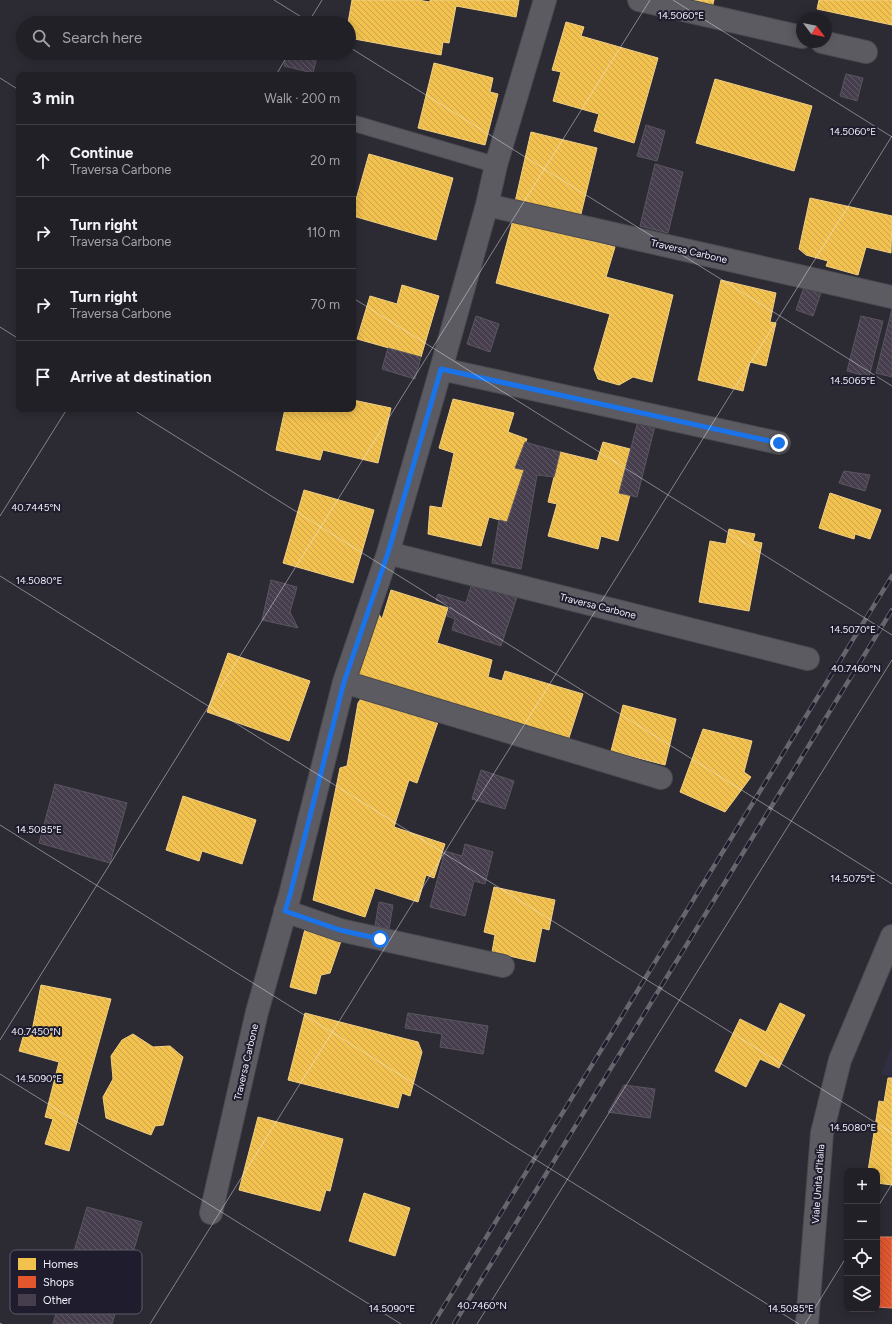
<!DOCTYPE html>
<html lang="en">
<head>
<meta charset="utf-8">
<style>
  body { margin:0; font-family:Figtree,sans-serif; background:#29282f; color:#f1f3f6 }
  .controls { position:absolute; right:12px; bottom:12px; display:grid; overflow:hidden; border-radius:8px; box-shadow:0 2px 10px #0003 }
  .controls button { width:36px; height:36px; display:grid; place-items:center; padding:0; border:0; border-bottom:1px solid #3e3e44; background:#212027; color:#f1f3f6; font:20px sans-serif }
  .compass { position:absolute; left:796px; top:12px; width:36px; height:36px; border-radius:50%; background:#212027; box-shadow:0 2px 10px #0003; rotate:122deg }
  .stop { position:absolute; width:12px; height:12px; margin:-9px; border:3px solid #1a73e8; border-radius:50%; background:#fff }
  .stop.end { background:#1a73e8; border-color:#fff; box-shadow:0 1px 4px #0008 }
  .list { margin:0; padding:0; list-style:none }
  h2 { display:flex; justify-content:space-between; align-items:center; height:52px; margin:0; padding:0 16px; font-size:17px }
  h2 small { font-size:13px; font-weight:400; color:#a2a3a7 }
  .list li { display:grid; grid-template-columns:26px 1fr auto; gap:12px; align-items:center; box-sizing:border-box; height:72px; padding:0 16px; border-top:1px solid #3e3e44 }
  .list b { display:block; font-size:15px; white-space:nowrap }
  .list p { margin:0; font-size:13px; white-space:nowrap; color:#a2a3a7 }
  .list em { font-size:13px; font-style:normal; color:#a2a3a7 }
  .icon { flex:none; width:22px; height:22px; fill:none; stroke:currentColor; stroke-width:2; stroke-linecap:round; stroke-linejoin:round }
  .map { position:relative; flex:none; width:892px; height:1324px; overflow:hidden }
  .search { position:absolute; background:#212027; box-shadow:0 2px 10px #0003; left:16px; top:16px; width:340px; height:44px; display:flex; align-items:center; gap:10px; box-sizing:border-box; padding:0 14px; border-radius:22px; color:#a2a3a7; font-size:15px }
  .panel { position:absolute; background:#212027; box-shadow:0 2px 10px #0003; left:16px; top:72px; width:340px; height:340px; border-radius:8px }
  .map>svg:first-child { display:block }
</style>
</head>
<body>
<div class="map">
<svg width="892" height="1324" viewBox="0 0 892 1324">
  <defs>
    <pattern id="homes-back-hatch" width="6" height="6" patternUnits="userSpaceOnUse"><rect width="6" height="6" fill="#f2c14e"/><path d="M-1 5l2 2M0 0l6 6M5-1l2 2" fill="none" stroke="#c8a34d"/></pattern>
    <pattern id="shops-back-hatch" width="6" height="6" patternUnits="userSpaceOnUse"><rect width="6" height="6" fill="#e4572e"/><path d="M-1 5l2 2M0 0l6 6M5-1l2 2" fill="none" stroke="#ad5238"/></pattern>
    <pattern id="building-back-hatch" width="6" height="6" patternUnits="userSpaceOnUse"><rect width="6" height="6" fill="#473e4d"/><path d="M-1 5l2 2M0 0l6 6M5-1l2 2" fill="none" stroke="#625a68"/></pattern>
  </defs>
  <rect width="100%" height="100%" fill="#2c2b34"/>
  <path fill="#2f2e43" d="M 892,1045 L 892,1076 L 881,1075 Z"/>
  <path fill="url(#homes-back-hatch)" stroke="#f1cf82" d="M 352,0 L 418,0 L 430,2 L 430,0 L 519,0 L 516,17 L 456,6 L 449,43 L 443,42 L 441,55 L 349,38 L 349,23 L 348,23 Z
    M 664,0 L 714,0 L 711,11 Z
    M 819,0 L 892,0 L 892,25 L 817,9 Z
    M 566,22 L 584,27 L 581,36 L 658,58 L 634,143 L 594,131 L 599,114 L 553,101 L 561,72 L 552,70 Z
    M 434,63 L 493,78 L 490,92 L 498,94 L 485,145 L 418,128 Z
    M 715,79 L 812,106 L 794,171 L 696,143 Z
    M 531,132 L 597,148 L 580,218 L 515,202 Z
    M 369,154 L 453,178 L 436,240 L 353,216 L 353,210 Z
    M 810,198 L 892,216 L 891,253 L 866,247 L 858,275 L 826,266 L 828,261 L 806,255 L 799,249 Z
    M 513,220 L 615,247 L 606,277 L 673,295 L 652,382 L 633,377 L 619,385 L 598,379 L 594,369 L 610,314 L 496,283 Z
    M 721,280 L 776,293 L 770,322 L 776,323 L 766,366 L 750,362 L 743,391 L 698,380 Z
    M 402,285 L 439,296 L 421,357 L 357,339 L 370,296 L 397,304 Z
    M 453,399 L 514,413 L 508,432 L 527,439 L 515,468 L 524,470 L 507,522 L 489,517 L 481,546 L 428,534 L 430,506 L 442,508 L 454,453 L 439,448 Z
    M 353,400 L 391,408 L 378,463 L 323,450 L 320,460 L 276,450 L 285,409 L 353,409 Z
    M 603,442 L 630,449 L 619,493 L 630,495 L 618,541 L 601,536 L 598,549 L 548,536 L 557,504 L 548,502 L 560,452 L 597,461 Z
    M 304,490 L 374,510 L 353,583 L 283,563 Z
    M 830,493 L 881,510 L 870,539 L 855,534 L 854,539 L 819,528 Z
    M 729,529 L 755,534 L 753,541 L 762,543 L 749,611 L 699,602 L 710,541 L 726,544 Z
    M 391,590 L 448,608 L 437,643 L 492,660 L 488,677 L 502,681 L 505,671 L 583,694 L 567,744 L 358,675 L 378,613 L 382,619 Z
    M 228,653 L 310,681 L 289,741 L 207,712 Z
    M 364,694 L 439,719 L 417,783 L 409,780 L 394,827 L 445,844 L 434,878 L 426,875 L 418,902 L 375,888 L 365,917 L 313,900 L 340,768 L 347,766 L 358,703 Z
    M 623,705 L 676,719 L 665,765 L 611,751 Z
    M 703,729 L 752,741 L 744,772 L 751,777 L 725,812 L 680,792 Z
    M 183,796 L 256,820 L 242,864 L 202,851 L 199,861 L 166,850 Z
    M 494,887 L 555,900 L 549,930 L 542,928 L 535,962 L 492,952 L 495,935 L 484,932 Z
    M 305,929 L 341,941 L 330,973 L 321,975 L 316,994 L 290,987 Z
    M 41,985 L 111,999 L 69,1151 L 45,1144 L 53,1119 L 45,1117 L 59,1062 L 19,1051 L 23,1037 L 31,1036 Z
    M 780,1003 L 805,1015 L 779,1068 L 760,1059 L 746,1087 L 715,1071 L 740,1019 L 766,1032 Z
    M 305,1013 L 418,1042 L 422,1052 L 410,1096 L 402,1093 L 398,1108 L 288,1080 Z
    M 133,1034 L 153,1047 L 170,1046 L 183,1057 L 163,1125 L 155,1126 L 151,1135 L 106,1118 L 103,1097 L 113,1079 L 111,1056 L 122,1040 Z
    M 888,1078 L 892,1078 L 892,1185 L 877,1183 L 877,1171 L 868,1171 L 879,1101 L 884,1102 Z
    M 258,1117 L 343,1139 L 330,1191 L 326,1190 L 320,1211 L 239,1190 Z
    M 364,1193 L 410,1208 L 395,1256 L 349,1241 Z"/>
  <path fill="url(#shops-back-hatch)" stroke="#e7856b" d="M 877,1237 L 892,1237 L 892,1308 L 877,1307 Z"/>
  <path fill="url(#building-back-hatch)" stroke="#59565e" d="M 287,53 L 318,53 L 313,73 L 284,66 Z
    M 846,74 L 863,78 L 857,101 L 840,96 Z
    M 646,125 L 665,131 L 657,161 L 637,156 Z
    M 655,164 L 683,172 L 668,233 L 640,226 Z
    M 805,284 L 822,290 L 813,316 L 796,310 Z
    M 892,309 L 892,377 L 876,373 Z
    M 476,316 L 499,324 L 490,352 L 467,344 Z
    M 861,316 L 883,321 L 869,377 L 847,371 Z
    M 388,348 L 421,357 L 415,379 L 382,369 Z
    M 638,421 L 655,426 L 637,497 L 619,493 Z
    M 525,442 L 560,452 L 554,477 L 537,475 L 521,569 L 492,563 L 499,520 L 507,522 L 524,470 L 515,468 Z
    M 844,471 L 870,475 L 865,491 L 839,483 Z
    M 271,580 L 297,587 L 290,612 L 298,628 L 262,620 Z
    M 472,583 L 517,597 L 501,646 L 452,630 L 455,619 L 447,616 L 451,605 L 436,600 L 438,594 L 466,603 Z
    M 481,770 L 514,781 L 505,809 L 472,799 Z
    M 55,784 L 127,803 L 110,863 L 39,843 Z
    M 465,844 L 493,852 L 485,884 L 474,881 L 465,916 L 430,907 L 445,851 L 462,856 Z
    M 379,902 L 393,905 L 389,929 L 375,926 Z
    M 408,1013 L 488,1026 L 483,1054 L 440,1047 L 442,1034 L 405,1028 Z
    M 624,1085 L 655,1089 L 650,1118 L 608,1112 Z
    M 87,1207 L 142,1222 L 125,1280 L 70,1265 Z
    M 70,1265 L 125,1280 L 112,1324 L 53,1324 Z"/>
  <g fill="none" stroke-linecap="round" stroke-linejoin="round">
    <defs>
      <path id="service" d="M 353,123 L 496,165"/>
      <path id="minor" d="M 639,0 L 802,37
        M 822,42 L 866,52
        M 487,205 L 892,297
        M 441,369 L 779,443
        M 388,553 L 808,659
        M 344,682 L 661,778
        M 285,911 L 340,930 L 503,966
        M 211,1213 L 257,1012 L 290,895 L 344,682 L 388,553 L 441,369 L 487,205 L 496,165 L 545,0"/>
      <path id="tertiary" d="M 807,1324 L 822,1133 L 840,1060 L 892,936"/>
    </defs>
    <use href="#service" stroke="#494950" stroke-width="17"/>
    <use href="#minor" stroke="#494950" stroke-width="24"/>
    <use href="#tertiary" stroke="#494950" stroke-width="24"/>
    <use href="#service" stroke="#5c5b62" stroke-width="15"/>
    <use href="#minor" stroke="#5c5b62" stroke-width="22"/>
    <use href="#tertiary" stroke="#5c5b62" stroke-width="22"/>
    <defs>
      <path id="rail" d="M 433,1324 L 892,576
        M 454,1324 L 892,610"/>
    </defs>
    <use href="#rail" stroke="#68666d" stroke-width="4.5"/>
    <use href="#rail" stroke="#1f1d2d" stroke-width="3" stroke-dasharray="9" stroke-linecap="butt"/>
  </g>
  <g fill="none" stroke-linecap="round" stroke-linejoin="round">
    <path stroke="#1a73e8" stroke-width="5" d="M 380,939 L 340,930 L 285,911 L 290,895 L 344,682 L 388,553 L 441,369 L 779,443"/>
  </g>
  <path fill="none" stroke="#efeffa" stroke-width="1" stroke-opacity="0.45" d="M 274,0 L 311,23M 673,0 L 892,137M 308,23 L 322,0M 349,47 L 892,386M 276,75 L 289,53M 0,78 L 19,90M 353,298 L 892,635M 0,327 L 19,339M 132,409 L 892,884M 0,516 L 67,409M 0,576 L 892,1133M 0,825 L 799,1324M 0,1040 L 650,0M 0,1074 L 401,1324M 877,1208 L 892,1184M 0,1323 L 2,1324M 150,1324 L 892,136M 477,1324 L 892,660M 805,1324 L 847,1256"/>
  <g text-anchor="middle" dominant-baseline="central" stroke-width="4" stroke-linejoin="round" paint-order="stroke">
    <g font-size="10" fill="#efeffa" stroke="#1f1d2d">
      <text transform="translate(689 251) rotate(13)">Traversa Carbone</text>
      <text transform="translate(598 606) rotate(14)">Traversa Carbone</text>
      <text transform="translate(246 1062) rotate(-77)">Traversa Carbone</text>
      <text transform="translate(818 1184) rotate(-86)">Viale Unità d'Italia</text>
    </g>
  </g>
  <rect x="10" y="1250" width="132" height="64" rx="6" fill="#1f1d2d" stroke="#5d5c6a" stroke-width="1"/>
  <rect x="18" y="1258" width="18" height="12" fill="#f2c14e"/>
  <rect x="18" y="1276" width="18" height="12" fill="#e4572e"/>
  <rect x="18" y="1294" width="18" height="12" fill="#473e4d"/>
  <g font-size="11" fill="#efeffa">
    <text x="43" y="1268">Homes</text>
    <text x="43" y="1286">Shops</text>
    <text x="43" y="1304">Other</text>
  </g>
  <g font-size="10" text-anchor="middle" fill="#efeffa" stroke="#1f1d2d" stroke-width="4" stroke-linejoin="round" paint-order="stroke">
    <text x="681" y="19">14.5060°E</text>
    <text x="853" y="135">14.5060°E</text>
    <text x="853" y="384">14.5065°E</text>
    <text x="36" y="511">40.7445°N</text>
    <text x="39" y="584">14.5080°E</text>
    <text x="853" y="633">14.5070°E</text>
    <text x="856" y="672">40.7460°N</text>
    <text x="39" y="833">14.5085°E</text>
    <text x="853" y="882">14.5075°E</text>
    <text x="36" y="1035">40.7450°N</text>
    <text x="39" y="1082">14.5090°E</text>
    <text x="853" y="1131">14.5080°E</text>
    <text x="482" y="1309">40.7460°N</text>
    <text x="392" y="1312">14.5090°E</text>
    <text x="791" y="1312">14.5085°E</text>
  </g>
</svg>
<div class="controls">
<button>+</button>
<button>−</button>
<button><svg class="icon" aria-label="locate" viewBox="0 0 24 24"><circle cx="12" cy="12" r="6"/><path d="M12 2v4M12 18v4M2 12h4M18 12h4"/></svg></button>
<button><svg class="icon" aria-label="layers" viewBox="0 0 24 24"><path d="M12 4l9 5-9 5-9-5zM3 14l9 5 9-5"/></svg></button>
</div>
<svg class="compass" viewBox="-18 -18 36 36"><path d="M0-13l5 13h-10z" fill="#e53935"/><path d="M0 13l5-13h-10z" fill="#a2a3a7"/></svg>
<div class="stop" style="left:380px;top:939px"></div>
<div class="stop end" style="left:779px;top:443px"></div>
<div class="search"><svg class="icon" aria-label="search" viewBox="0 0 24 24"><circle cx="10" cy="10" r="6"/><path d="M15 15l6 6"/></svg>Search here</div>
<section class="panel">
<h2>3 min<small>Walk · 200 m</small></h2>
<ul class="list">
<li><svg class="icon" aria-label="ahead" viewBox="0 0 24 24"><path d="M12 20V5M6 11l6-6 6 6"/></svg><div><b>Continue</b><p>Traversa Carbone</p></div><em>20 m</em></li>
<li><svg class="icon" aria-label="right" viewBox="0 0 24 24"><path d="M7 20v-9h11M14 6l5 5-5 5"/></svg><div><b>Turn right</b><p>Traversa Carbone</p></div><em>110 m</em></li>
<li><svg class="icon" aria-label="right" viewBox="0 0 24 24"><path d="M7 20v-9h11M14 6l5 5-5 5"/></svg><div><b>Turn right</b><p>Traversa Carbone</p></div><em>70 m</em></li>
<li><svg class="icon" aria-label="arrive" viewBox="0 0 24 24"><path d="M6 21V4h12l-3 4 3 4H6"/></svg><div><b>Arrive at destination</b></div></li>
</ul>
</section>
</div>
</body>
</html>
